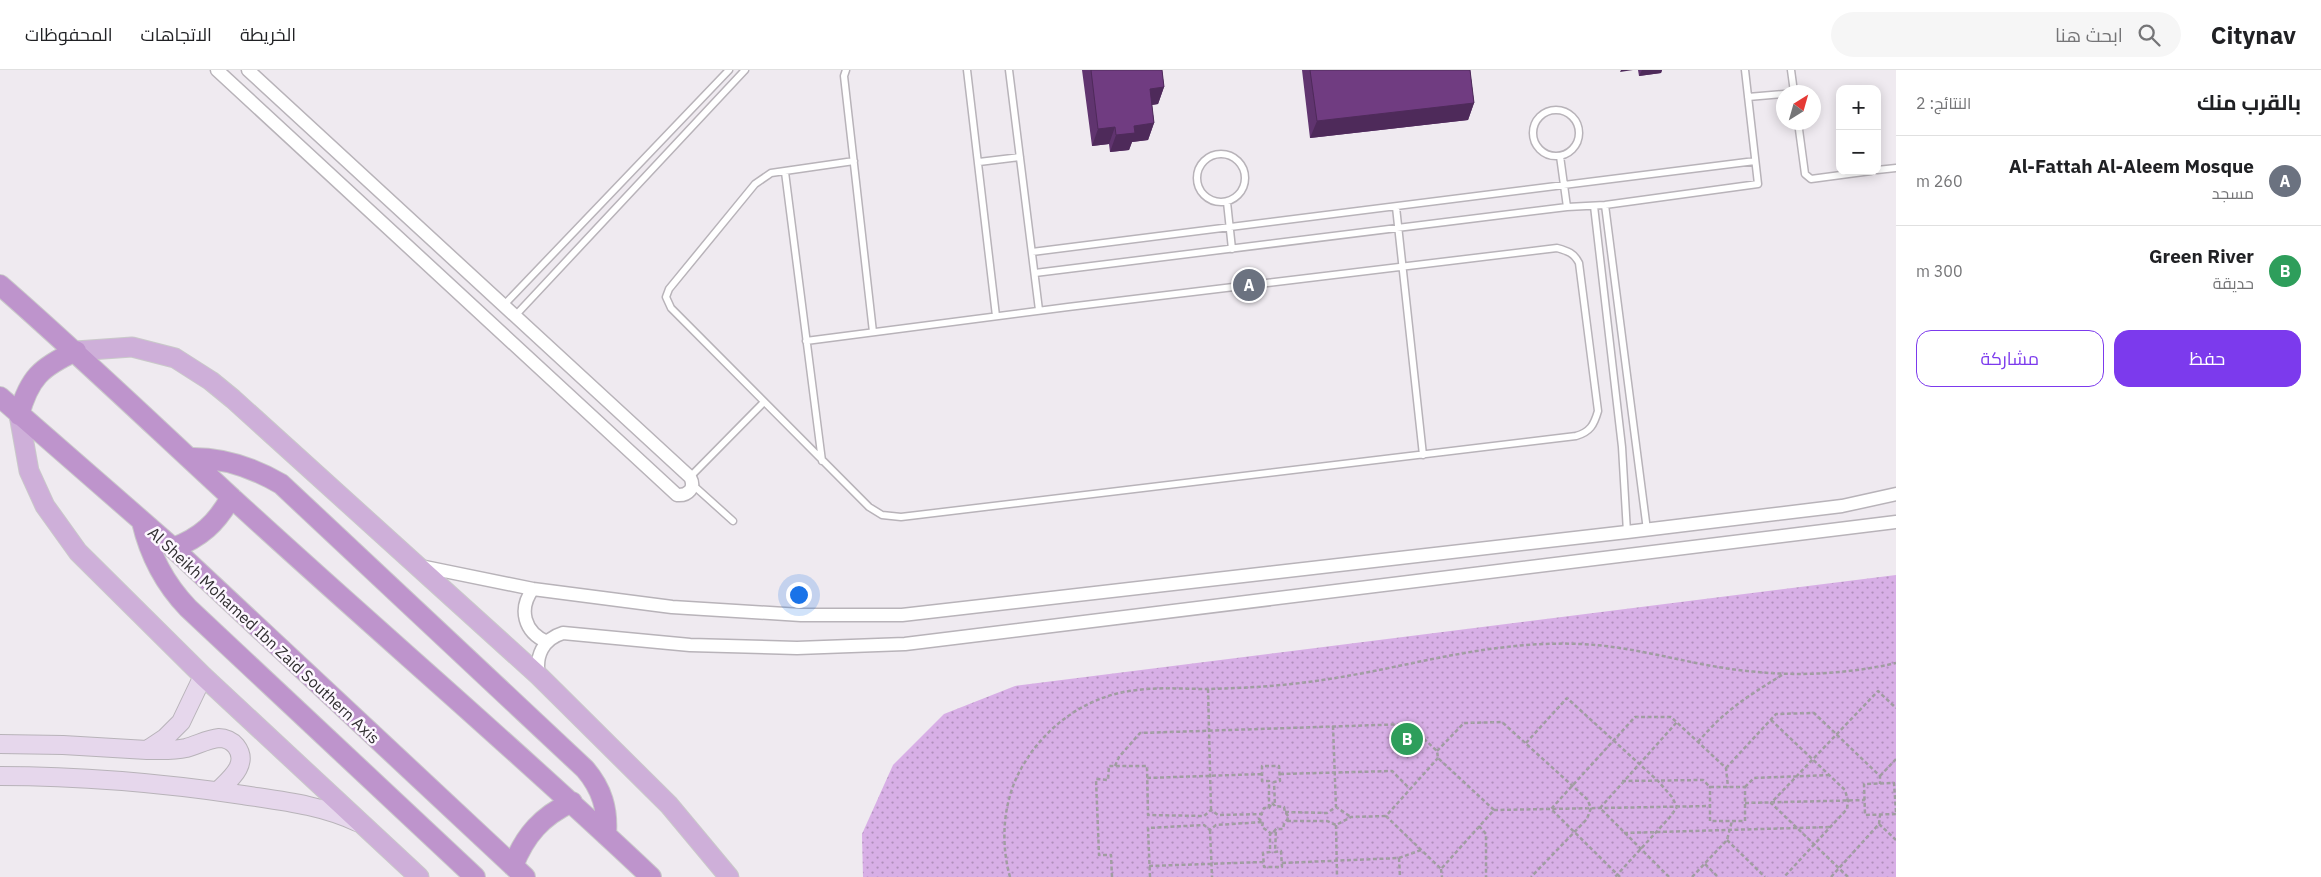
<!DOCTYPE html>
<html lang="ar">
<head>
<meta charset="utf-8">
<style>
  body { margin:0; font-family:"IBM Plex Sans",Cairo,sans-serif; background:#f6f6f6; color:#202124; direction:rtl }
  .controls { position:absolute; right:15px; top:15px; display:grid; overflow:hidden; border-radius:10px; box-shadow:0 2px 12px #0003 }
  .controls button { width:45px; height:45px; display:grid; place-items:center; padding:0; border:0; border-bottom:1px solid #e0e0e0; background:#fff; color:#202124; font:25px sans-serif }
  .compass { position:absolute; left:1776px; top:15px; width:45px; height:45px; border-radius:50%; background:#fff; box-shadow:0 2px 12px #0003; rotate:37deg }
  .you { position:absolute; left:798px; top:524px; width:18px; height:18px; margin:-12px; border:4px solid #fff; border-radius:50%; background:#1a73e8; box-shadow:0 0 0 8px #1a73e833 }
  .badge { display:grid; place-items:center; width:32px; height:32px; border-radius:50%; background:#7c3aed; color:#fff; font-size:16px; font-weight:700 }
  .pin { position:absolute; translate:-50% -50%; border:2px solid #fff; box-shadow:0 1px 5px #0006 }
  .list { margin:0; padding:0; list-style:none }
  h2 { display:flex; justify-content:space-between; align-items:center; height:65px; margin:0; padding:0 20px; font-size:21px }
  h2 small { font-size:16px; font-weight:400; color:#757577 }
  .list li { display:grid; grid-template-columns:32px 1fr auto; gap:15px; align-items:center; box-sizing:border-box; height:90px; padding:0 20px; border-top:1px solid #e0e0e0 }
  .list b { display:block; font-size:19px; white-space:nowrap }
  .list p { margin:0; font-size:16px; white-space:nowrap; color:#757577 }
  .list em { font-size:16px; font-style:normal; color:#757577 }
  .actions { display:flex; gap:10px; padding:15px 20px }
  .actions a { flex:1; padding:11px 0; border:1px solid #7c3aed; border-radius:15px; text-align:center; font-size:18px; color:#7c3aed }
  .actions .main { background:#7c3aed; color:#fff }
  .icon { flex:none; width:28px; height:28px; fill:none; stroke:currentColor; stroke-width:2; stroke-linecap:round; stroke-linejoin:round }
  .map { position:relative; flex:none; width:1896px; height:807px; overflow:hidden; direction:ltr }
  header { display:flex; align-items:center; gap:30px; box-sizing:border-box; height:70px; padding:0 25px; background:#fff; border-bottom:1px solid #e0e0e0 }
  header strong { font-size:24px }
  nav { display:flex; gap:28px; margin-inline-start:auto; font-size:18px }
  .search { width:350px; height:45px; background:#f6f6f6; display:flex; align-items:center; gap:12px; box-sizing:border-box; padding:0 18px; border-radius:28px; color:#757577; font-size:19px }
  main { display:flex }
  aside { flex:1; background:#fff }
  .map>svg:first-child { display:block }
</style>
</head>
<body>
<header>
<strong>Citynav</strong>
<div class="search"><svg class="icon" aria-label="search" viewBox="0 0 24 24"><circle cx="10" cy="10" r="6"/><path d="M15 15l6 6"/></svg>ابحث هنا</div>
<nav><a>الخريطة</a><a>الاتجاهات</a><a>المحفوظات</a></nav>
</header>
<main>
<aside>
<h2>بالقرب منك<small>النتائج: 2</small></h2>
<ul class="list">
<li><span class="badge" style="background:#6b7280">A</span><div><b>Al-Fattah Al-Aleem Mosque</b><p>مسجد</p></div><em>260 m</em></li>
<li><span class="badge" style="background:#2e9e5b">B</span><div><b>Green River</b><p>حديقة</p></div><em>300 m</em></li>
</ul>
<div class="actions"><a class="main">حفظ</a><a>مشاركة</a></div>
</aside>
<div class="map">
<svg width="1896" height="807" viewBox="0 0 1896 807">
  <defs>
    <pattern id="park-dots" width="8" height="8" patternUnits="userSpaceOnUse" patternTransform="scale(1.25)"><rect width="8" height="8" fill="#d8afe6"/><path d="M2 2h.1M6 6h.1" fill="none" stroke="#b08fbb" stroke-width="1.8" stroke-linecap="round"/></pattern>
  </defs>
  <rect width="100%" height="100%" fill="#efeaf0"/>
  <path fill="url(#park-dots)" d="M 1896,505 L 1896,807 L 863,807 L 862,764 L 893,695 L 944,644 L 1015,616 Z"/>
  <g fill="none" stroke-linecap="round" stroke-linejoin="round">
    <defs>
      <path id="service" d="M 846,0 L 844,6 L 873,262
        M 967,0 L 996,246
        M 1009,0 L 1039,240
        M 1791,0 L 1794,22
        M 1748,27 L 1784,24
        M1533 63a23 23 0 1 1 46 0a23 23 0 1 1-46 0Z
        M 1798,52 L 1805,104 L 1811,109 L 1871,101
        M1197 108a24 24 0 1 1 48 0a24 24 0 1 1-48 0Z
        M 1560,86 L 1567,137
        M 979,92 L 1020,87
        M 1877,100 L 1896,98
        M 785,102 L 822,391
        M 1227,132 L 1232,179
        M 1605,135 L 1647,460
        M 1594,136 L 1622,377 L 1627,462
        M 1396,137 L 1423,385
        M 1032,182 L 1755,91
        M 1035,203 L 1567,137 L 1605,135 L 1758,114 L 1745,0
        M 503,236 L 729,0
        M 514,247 L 745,0
        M 806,271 L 1068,237 L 1557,178 C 1568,181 1574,183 1579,193 L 1598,341 C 1594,355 1590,362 1576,366 L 901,447 L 882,445 L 869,437 L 671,238 L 666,227 L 669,219 L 755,114 L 771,103 L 854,91
        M 690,407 L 764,332
        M 693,415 L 733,451"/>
      <path id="minor" d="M 217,0 L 677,425 C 688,426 696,418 690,407 L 248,0
        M 420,496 L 533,519 L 672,537 L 801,545 L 902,545 L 1627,462 L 1842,436 L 1896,424
        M 533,519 C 518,539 524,562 547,572
        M 539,606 C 535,586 543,569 563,563 L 690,575 L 797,578 L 905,574 L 1896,452"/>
      <path id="secondary" d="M 0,674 L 63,675 L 147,680 L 165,668 L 181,652 L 203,606
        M 147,680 C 160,680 173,681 186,678 C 197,675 208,669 219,668 C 225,668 232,671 236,676 C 250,694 229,710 218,721
        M 0,706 C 82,706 162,713 243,725 C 282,731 321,735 357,752"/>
      <path id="primary" d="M 76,281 L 132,277 L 175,288 L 211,311 L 233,329 L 539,606 L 669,735 L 729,807
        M 19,345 L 29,401 L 45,436 L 78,482 L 203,606 L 419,807"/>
      <path id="trunk" d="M 0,215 C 79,284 154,356 231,427 C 370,555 514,677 651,807
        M 0,327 L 173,478 L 525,807
        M 19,345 C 29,308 41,297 76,281
        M 189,388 C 223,387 252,397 281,414 L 585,699 C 602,719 608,739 606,765
        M 142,452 C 150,486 164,513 188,538 L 475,807
        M 173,478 C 200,468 217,453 231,427
        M 513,796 C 525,765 542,746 572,732"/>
    </defs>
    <use href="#service" stroke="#b8b3b9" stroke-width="9"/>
    <use href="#minor" stroke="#b8b3b9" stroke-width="15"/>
    <use href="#secondary" stroke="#b8b3b9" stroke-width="20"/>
    <use href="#primary" stroke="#c9c9c9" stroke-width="21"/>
    <use href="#trunk" stroke="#c9c9c9" stroke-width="22"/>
    <path stroke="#a19da2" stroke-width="2.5" stroke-dasharray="4 2.5" stroke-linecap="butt" d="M 1208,619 L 1211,740
      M 1771,650 L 1845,720 L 1848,731 L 1847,739 L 1784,807
      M 1333,656 L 1336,737
      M 1698,672 C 1724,641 1748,626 1782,605
      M 1526,673 L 1567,628 L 1658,711 L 1672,727 L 1677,737 L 1670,747 L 1615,807
      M 1437,681 L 1464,653 L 1502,652 L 1587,729 L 1591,738 L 1587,749 L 1531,807
      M 1115,696 L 1119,687 L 1140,663 L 1408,654 L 1437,681 L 1438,688 L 1494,740 L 1441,799 L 1386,746 L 1438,688
      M 1726,698 L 1776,644 L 1814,643 L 1880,706 L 1880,714
      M 1280,704 L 1392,701 L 1410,719
      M 1880,706 L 1896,689
      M 1147,708 L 1262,704
      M 1622,711 L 1703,710 L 1710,717
      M 1710,717 L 1745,717 L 1745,751 L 1710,751 Z
      M 1745,717 L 1754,708 L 1829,705
      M 1272,733 L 1275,736 L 1284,737 L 1285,742 L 1289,747 L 1284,754 L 1283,759 L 1276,759 L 1272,764 L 1262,757 L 1263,752 L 1259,749 L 1264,738 L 1269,738 Z
      M 1745,733 L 1865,730
      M 1269,738 L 1269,711 L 1262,711 L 1262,696 L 1279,696 L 1280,711 L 1274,712 L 1275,736
      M 1494,740 L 1710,736
      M 1285,742 L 1327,743 L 1336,737 L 1351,747
      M 1896,742 L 1894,713 L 1864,714 L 1865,745 L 1896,744
      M 1287,751 L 1327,751 L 1336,755 L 1351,747 L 1386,746
      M 1879,754 L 1896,770
      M 1336,755 L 1337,807
      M 1479,756 L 1486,764 L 1486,807
      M 1210,760 L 1212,807
      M 1270,762 L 1270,782 L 1263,783 L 1264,797 L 1282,797 L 1281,781 L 1275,782 L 1276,759
      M 1624,763 L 1830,757
      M 1727,770 L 1765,807
      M 1399,788 L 1400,807
      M 1282,793 L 1399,788 L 1421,780
      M 1705,794 L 1718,807
      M 1149,796 L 1263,792
      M 1441,799 L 1442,807
      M 1010,807 C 1000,771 1003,730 1022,697 C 1046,655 1088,625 1137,620 C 1161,617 1185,619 1209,619 C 1245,618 1281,616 1316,611 C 1408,598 1486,570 1581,574 C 1626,576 1668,588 1712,596 C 1775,607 1834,607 1896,593
      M 1112,807 L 1111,785 L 1099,785 L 1096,709 L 1108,710 L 1109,696 L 1147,696 L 1148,745 L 1204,746 L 1211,740 L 1218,745 L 1263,744
      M 1150,807 L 1148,758 L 1204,755 L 1210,760 L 1216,755 L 1263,752
      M 1620,807 L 1551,739 L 1635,647 L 1671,647 L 1726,698 L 1728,717
      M 1669,807 L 1600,738 L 1677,652
      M 1692,807 L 1727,770 L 1732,751
      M 1831,807 L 1879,754 L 1880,745
      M 1848,807 L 1771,733 L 1878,621 L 1896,638"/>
    <use href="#service" stroke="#fff" stroke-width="6"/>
    <use href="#minor" stroke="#fff" stroke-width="12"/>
    <use href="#secondary" stroke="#e6d7ec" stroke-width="18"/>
    <use href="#primary" stroke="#ceafd9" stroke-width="19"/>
    <use href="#trunk" stroke="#be94cc" stroke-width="20"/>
  </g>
  <path fill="#60346f" d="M 1082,0 L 1162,0 L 1164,17 L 1158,34 L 1152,35 L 1154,53 L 1148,70 L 1132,72 L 1129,80 L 1110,82 L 1109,74 L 1092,76 Z
    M 1302,0 L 1470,0 L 1474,33 L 1468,50 L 1310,68 Z
    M 1638,0 L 1662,0 L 1661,3 L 1639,6 Z"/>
  <path fill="#4e2a5a" d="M 1621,0 L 1633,0 L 1620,2 Z
    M 1642,0 L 1662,0 L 1661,3 L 1639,6 Z
    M 1164,17 L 1158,34 L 1144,36 L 1150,19 Z
    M 1474,33 L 1468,50 L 1310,68 L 1317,51 Z
    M 1154,53 L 1148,70 L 1132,72 L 1129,80 L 1110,82 L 1116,65 L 1134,56 Z
    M 1115,57 L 1109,74 L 1092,76 L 1098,59 Z"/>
  <path fill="#703c81" stroke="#4e2a5a" d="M 1091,0 L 1162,0 L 1164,17 L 1150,19 L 1154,53 L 1134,56 L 1135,63 L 1116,65 L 1115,57 L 1098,59 Z
    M 1310,0 L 1470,0 L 1474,33 L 1317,51 Z"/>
  <g text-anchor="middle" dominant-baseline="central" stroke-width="5" stroke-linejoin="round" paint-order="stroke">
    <g font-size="16" fill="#302e30" stroke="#fcf7fe">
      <text transform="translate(264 565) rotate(43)">Al Sheikh Mohamed Ibn Zaid Southern Axis</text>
    </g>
  </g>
</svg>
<div class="controls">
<button>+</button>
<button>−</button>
</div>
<svg class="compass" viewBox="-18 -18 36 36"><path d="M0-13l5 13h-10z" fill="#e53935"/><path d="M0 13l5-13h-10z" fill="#757577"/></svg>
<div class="you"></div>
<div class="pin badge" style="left:1249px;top:215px;background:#6b7280">A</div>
<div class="pin badge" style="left:1407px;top:669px;background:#2e9e5b">B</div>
</div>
</main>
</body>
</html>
